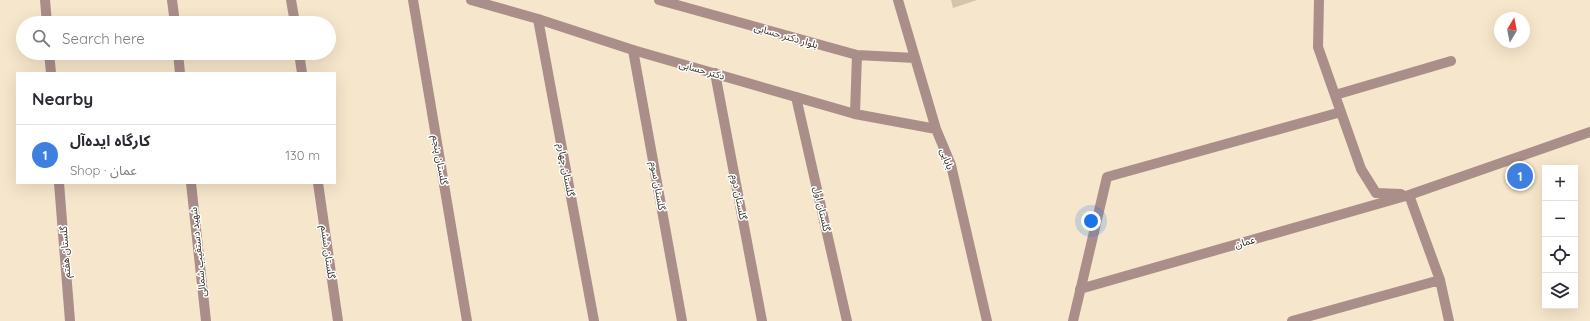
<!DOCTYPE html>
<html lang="en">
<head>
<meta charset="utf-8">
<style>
  body { margin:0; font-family:Quicksand,"Noto Sans Arabic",sans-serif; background:#f7f7f7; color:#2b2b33 }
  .controls { position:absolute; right:12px; bottom:12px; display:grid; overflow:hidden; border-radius:0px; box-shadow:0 4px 16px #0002 }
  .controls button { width:36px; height:36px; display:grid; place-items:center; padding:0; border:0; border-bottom:1px solid #e1e1e2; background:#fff; color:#2b2b33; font:20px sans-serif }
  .compass { position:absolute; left:1494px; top:12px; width:36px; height:36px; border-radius:50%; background:#fff; box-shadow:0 4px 16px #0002; rotate:10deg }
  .you { position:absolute; left:1091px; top:221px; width:14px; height:14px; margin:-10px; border:3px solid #fff; border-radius:50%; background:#1a73e8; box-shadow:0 0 0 6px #1a73e833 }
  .badge { display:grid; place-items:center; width:26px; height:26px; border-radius:50%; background:#111827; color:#fff; font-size:13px; font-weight:700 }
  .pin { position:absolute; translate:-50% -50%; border:2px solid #fff; box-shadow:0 1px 4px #0006 }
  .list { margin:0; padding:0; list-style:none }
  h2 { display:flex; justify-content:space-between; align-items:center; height:52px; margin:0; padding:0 16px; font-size:17px }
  h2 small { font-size:13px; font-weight:400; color:#7c7c81 }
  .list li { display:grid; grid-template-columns:26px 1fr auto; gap:12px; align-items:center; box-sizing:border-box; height:60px; padding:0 16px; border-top:1px solid #e1e1e2 }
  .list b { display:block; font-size:15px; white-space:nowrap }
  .list p { margin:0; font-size:13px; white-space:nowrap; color:#7c7c81 }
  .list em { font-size:13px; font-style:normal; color:#7c7c81 }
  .icon { flex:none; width:22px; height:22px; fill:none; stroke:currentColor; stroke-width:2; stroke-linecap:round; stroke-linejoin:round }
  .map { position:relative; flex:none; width:1590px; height:321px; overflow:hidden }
  .search { position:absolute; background:#fff; box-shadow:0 4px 16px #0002; left:16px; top:16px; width:320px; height:44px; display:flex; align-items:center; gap:10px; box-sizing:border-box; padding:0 14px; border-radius:22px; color:#7c7c81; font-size:15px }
  .panel { position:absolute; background:#fff; box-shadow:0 4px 16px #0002; left:16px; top:72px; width:320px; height:112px; border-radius:0px }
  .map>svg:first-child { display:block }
</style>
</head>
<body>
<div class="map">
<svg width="1590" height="321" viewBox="0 0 1590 321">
  <rect width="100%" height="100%" fill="#f6e6cb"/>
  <path fill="#d4c4ab" d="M 951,0 L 977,0 L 953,8 Z"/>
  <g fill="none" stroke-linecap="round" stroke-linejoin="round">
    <path stroke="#aa8e8a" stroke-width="10" d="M 45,0 L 47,23
      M 172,0 L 175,23
      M 291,0 L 295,23
      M 413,0 L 467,321
      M 1319,0 L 1318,47 L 1361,169 L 1376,193 L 1401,194
      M 538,19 L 594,321
      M 633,50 L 682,321
      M 49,53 L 51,73
      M 178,53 L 180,73
      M 299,53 L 302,73
      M 715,73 L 762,321
      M 1335,95 L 1451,61
      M 796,97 L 847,321
      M 59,183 L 70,321
      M 191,183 L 206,321
      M 318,183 L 338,321
      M 1080,289 L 1409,195
      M 1073,321 L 1107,177 L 1341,112
      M 1292,321 L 1440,280
      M 1449,321 L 1440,280 L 1409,195 L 1590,132"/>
    <path stroke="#aa8e8a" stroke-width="10" d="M 471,0 L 538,19 L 633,50 L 855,114 L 936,129
      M 659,0 L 857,55 L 915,58
      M 898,0 L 936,129 L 951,165 L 987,321
      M 855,114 L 857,55"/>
  </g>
  <g text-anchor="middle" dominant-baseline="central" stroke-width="3" stroke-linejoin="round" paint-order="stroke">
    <g font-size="10" fill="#352f25" stroke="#fff">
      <text transform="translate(786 36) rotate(16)">بلوار دکتر حسابی</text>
      <text transform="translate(702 70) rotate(16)">دکتر حسابی</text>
      <text transform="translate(947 159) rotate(70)">بابایی</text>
      <text transform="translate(440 160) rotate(80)">گلستان پنجم</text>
      <text transform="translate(566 170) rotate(79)">گلستان چهارم</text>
      <text transform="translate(658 186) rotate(80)">گلستان سوم</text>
      <text transform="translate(739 197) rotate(79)">گلستان دوم</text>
      <text transform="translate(822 209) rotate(77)">گلستان اول</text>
      <text transform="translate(1245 242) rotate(-16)">عمان</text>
      <text transform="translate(65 252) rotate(-94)">گلستان هفتم</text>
      <text transform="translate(198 252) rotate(-96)">شهید دستغیب شمالی</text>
      <text transform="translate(328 252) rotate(82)">گلستان ششم</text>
    </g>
  </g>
</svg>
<div class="controls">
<button>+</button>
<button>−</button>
<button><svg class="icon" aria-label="locate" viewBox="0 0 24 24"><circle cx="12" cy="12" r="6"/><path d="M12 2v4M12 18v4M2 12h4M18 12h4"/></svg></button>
<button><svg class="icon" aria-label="layers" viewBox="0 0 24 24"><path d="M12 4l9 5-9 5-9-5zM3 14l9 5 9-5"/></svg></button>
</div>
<svg class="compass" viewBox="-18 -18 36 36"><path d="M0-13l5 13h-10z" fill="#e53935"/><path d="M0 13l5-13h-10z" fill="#7c7c81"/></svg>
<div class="you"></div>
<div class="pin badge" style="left:1520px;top:176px;background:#3f7fe0">1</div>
<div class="search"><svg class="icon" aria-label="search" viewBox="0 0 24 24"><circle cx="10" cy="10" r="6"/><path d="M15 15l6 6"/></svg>Search here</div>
<section class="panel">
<h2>Nearby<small></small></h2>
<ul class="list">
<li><span class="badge" style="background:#3f7fe0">1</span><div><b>کارگاه ایده‌آل</b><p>Shop · عمان</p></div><em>130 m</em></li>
</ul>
</section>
</div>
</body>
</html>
